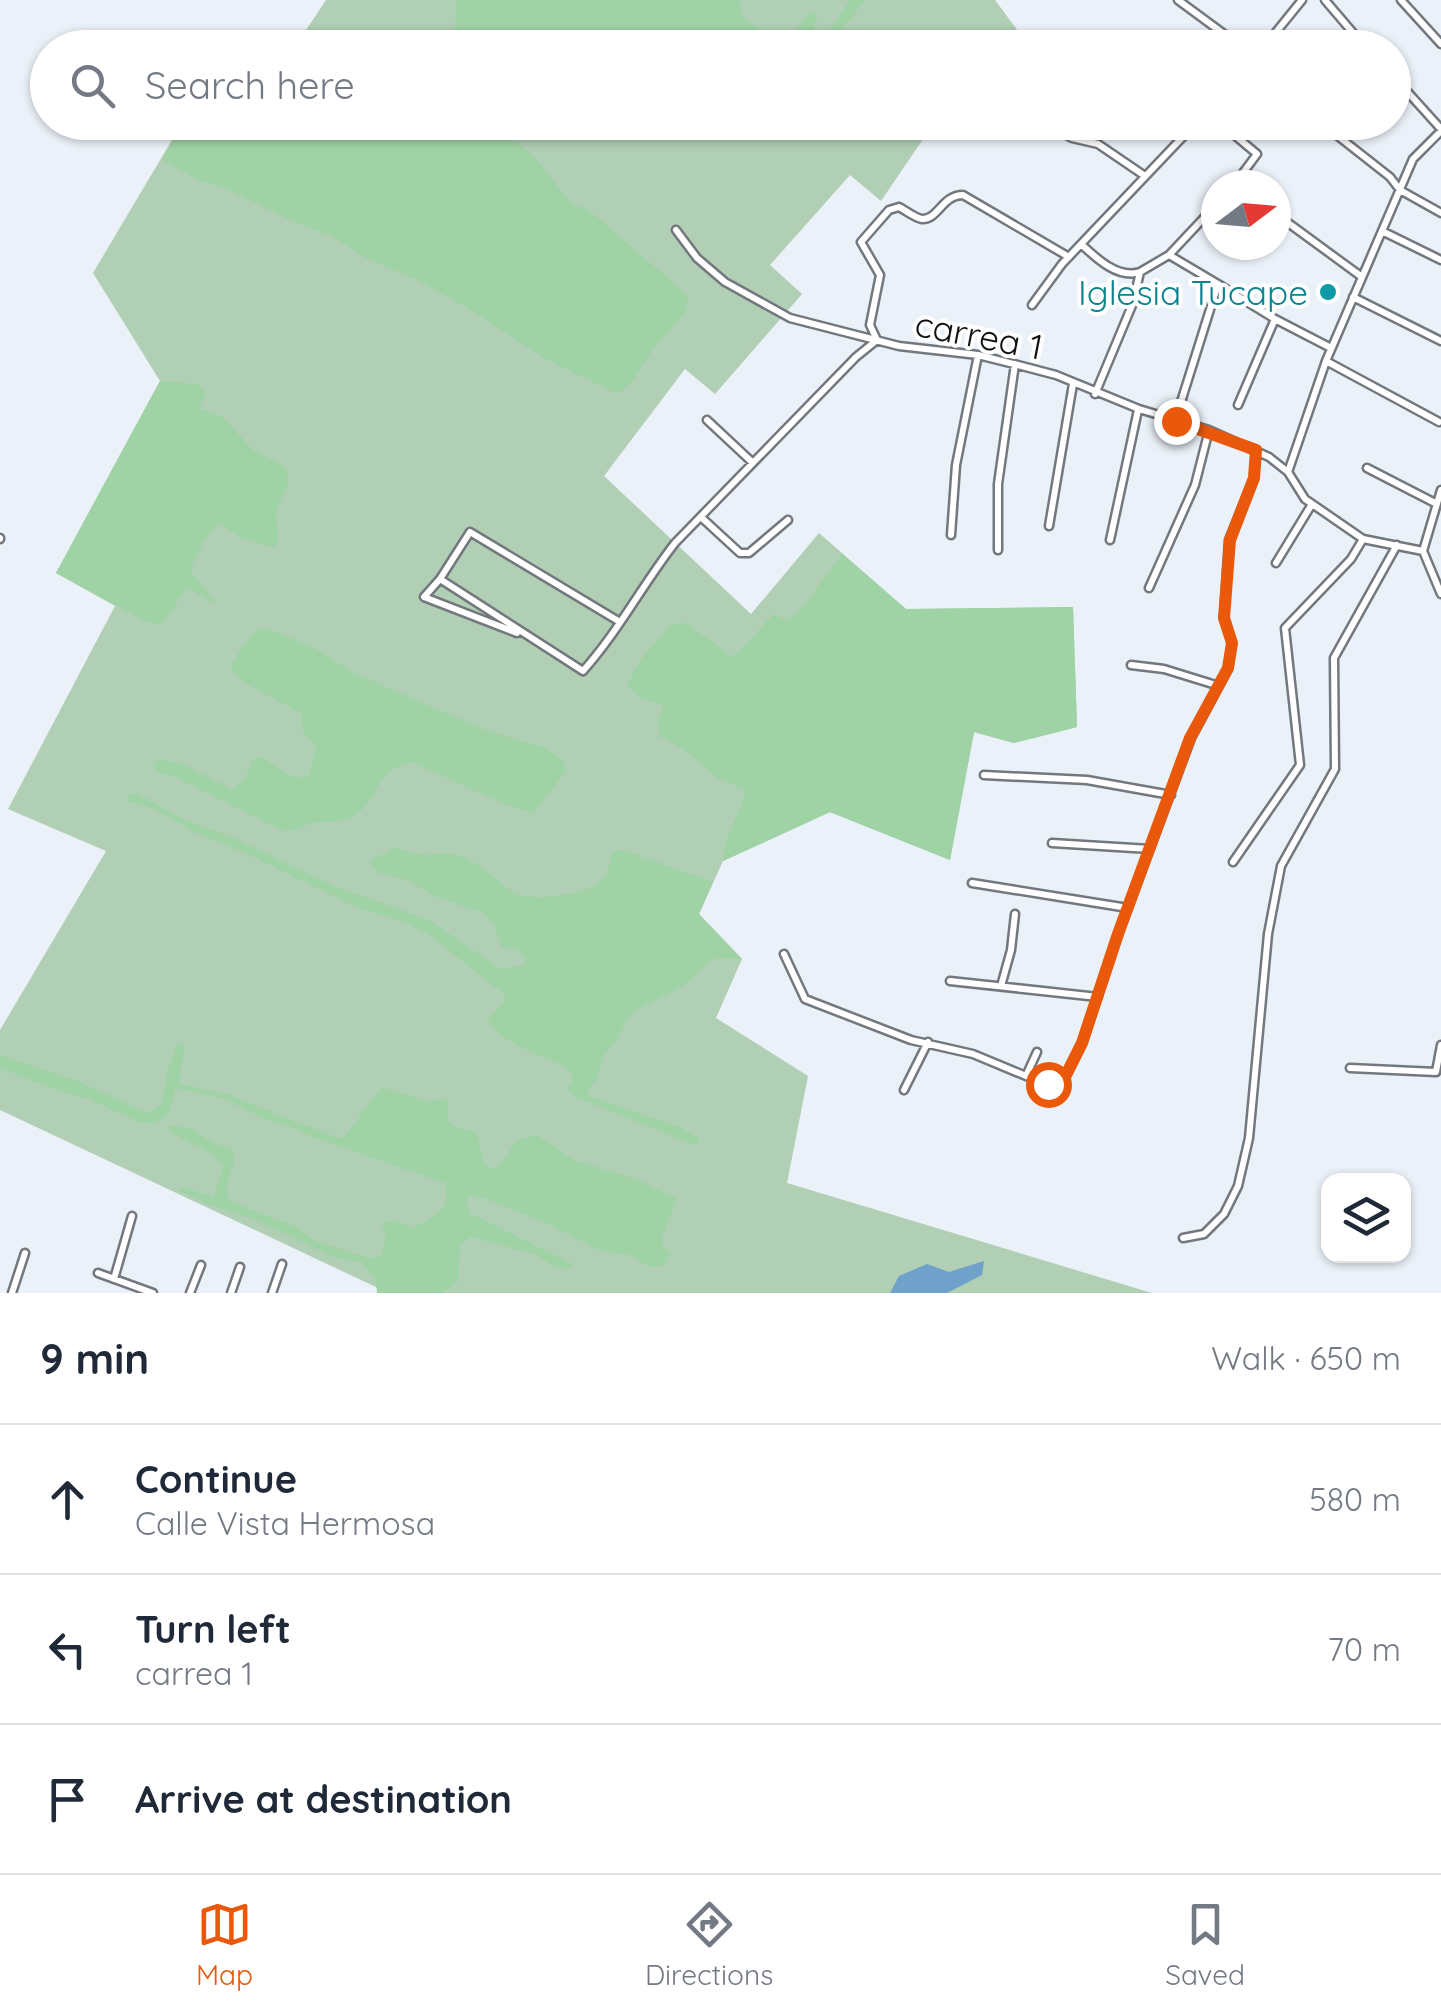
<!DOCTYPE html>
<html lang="en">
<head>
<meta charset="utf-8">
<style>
  body { margin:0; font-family:Quicksand,sans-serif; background:#f2f2f3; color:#1f2937 }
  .controls { position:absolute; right:30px; bottom:30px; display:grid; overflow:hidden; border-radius:20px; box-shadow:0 2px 8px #0004 }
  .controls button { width:90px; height:90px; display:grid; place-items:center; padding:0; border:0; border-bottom:2px solid #e0e1e3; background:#fff; color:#1f2937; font:50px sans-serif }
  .compass { position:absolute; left:1201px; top:170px; width:90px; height:90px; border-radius:50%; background:#fff; box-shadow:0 2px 8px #0004; rotate:74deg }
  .stop { position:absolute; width:30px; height:30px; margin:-22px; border:8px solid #ea580c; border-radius:50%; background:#fff }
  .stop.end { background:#ea580c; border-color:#fff; box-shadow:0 2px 10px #0008 }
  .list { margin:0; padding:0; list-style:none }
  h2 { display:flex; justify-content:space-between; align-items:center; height:130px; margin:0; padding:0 40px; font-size:42px }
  h2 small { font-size:32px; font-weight:400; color:#747a83 }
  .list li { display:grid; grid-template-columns:65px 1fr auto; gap:30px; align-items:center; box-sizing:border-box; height:150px; padding:0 40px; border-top:2px solid #e0e1e3 }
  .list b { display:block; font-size:38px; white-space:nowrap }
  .list p { margin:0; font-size:32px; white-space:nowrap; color:#747a83 }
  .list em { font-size:32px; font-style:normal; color:#747a83 }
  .icon { flex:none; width:55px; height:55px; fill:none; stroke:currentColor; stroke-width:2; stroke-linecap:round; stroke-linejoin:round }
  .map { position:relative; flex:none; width:1441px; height:1293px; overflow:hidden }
  .search { position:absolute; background:#fff; box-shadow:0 2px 8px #0004; left:30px; right:30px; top:30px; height:110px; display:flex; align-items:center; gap:25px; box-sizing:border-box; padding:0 35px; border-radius:55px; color:#747a83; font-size:38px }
  .sheet { height:580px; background:#fff }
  nav { display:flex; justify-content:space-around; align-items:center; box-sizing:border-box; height:140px; border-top:2px solid #e0e1e3; background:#fff; font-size:28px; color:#747a83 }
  nav a { display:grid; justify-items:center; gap:5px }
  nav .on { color:#ea580c }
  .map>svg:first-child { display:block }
</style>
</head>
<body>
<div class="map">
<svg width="1441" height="1293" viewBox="0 0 1441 1293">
  <rect width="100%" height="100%" fill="#ebf1f8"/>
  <path fill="#b0cfb4" d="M 326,0 L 995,0 L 1030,47 L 294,48 Z
    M 182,123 L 934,123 L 881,201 L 850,175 L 770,265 L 802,294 L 715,394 L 685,369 L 604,476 L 751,614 L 819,533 L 906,609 L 1073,607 L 1077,727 L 1014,743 L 974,732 L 950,860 L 830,812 L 723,861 L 699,914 L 742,959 L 716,1018 L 808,1076 L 787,1183 L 1152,1293 L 377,1293 L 378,1288 L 0,1110 L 0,1030 L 106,851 L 8,809 L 115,606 L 56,573 L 160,381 L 93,273 Z"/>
  <path fill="#9fd2a5" d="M 457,0 L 737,0 L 740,2 L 742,18 L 773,37 L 787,41 L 809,13 L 816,12 L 817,19 L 813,26 L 821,38 L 827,35 L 850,0 L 866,0 L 837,34 L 833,47 L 462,48 L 454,40 Z
    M 182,123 L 466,123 L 513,141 L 531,153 L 571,203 L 591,212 L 683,291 L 688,301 L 686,311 L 651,352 L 634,379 L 618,394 L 544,358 L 466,307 L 421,282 L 366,258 L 331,236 L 292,221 L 227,189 L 198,180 L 162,160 Z
    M 160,381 L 196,384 L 203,388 L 205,395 L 199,408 L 222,417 L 253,450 L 279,463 L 285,468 L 289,482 L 276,511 L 278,542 L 273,547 L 242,538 L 218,523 L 204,541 L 190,570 L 218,605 L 187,588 L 161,626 L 141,619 L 56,573 Z
    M 842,554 L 906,609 L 1073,607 L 1077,727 L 1014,743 L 974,732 L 950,860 L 830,812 L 723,861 C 724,831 740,818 746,790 L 719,779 L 685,750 L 659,736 L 658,719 L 664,706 L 637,696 L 627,685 L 642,658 L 671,624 L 686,623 L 733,657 L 774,614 L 786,620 L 799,612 Z
    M 267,628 L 316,649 L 354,673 L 464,721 L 494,733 L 546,748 L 563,761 L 566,771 L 534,813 L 504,804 L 412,762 C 371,772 382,798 354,816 C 341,823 327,821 314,823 C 301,825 296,833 283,831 L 171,775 L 155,772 L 153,763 L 161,759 L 184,765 L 231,789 C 245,783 248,772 253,759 L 263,757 C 277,767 292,783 309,775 L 317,747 L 303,732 L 301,713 L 247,684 L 232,672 L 232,662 L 257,629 Z
    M 137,793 L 181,818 L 236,839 L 334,886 L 429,920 L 501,969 L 522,966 L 526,959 L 517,949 L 502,947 L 494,925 L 484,913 L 434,896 L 408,880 L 379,873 L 368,862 L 394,848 C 403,849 408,852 417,854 C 432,858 447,850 463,857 C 482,865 497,881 513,892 C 529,903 588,895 602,881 C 610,874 609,861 613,852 L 623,850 L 713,882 L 699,914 L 742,959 L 713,959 L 680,988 L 640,1008 L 628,1018 L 615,1044 L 605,1054 L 596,1080 L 587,1091 L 589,1096 L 682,1128 L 699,1139 L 698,1144 L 693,1145 L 574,1096 L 567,1088 L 573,1079 L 570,1070 C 542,1054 509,1048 487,1021 L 506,1000 L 504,994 L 429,935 L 401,921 L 358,908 L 256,858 L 194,832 L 155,809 L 126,800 L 130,794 Z
    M 184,1043 C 187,1058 176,1070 181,1084 L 229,1095 L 333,1136 L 344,1138 L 381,1087 L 426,1101 L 448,1099 L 448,1121 L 454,1126 L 476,1133 C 484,1146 477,1166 496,1169 L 518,1139 L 537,1135 L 574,1160 L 638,1180 L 677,1199 L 662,1237 L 662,1244 L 671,1253 L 665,1265 L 650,1267 L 629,1255 L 599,1250 L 542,1221 L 484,1198 L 470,1196 L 466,1203 L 471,1214 L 573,1264 L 568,1269 L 554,1267 L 535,1254 L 470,1237 L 460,1246 L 458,1282 L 442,1293 L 377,1293 L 376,1279 L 361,1262 L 332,1257 L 293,1237 L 245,1216 L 205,1203 L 177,1189 L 184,1187 L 214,1198 L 223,1165 C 210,1146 181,1144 165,1126 L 191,1128 L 213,1143 L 233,1149 C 237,1168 222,1184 229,1201 L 294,1226 L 315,1241 L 372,1259 L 382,1255 L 386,1239 L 382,1223 L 397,1220 L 411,1228 C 433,1218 452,1212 445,1183 L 310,1136 L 285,1124 L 274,1123 L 222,1098 L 176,1088 L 169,1115 L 154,1123 L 139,1122 L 87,1098 L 59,1091 L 0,1068 L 0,1055 L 75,1080 L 148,1113 L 161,1105 L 169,1067 L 177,1045 Z"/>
  <path fill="#6fa1ca" d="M 984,1261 L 982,1275 L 947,1293 L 890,1293 L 899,1276 L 927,1264 L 949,1272 Z"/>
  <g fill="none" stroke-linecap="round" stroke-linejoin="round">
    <defs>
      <path id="minor" d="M 1178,0 L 1243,48
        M 1325,0 L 1366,48
        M 1401,0 L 1441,44
        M 874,48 L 887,36 L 913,48
        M 1263,48 L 1302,0
        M 1394,77 L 1441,129
        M 1043,122 L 1072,138 L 1098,144 L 1145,176
        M 1157,122 L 1180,139
        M 1219,122 L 1257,154 L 1234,185
        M 1320,122 L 1390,177 L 1400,190 L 1441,213
        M 1276,214 L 1362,277
        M 676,230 L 697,258 L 725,282 L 790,318 L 899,346 L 978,355 L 1018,365 L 1056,375 L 1139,409 L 1209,430 L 1269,457 L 1288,472 L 1305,499 L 1363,539 L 1423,551 L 1441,594
        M 1384,232 L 1441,260
        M 1081,244 C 1097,259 1118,279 1140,272
        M 1169,255 L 1218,284 L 1175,421
        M 1218,284 L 1275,319
        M 1353,297 L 1441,341
        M 1032,305 L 1062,264 L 1197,122
        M 1326,361 L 1439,422
        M 1095,394 L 1133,303 L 1140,272 L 1169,255 L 1216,205
        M 1238,405 L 1275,319 L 1331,348
        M 707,420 L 753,463
        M 1367,468 L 1437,504
        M 1288,472 L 1326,361 L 1413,159 L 1441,131
        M 702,518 L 740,553 L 749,553 L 788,520
        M 1049,526 L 1073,384
        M 951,535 L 956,465 L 978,355
        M 0,538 L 0,539
        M 1110,540 L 1138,410
        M 998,550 L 998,484 L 1015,364
        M 1423,551 L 1441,490
        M 1276,563 L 1312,504
        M 440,579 L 424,597 L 517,633
        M 1149,588 L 1195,485 L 1209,430
        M 620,622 L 470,532 L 440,579 L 583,671 C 618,632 643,584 675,543 L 856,357 L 877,340 L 870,325 L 880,275 L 861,242 L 889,210 L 899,207 C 905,210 915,218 922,219 C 938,220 942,195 963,195 L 1069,257
        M 1131,665 L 1164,669 L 1219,686
        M 984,775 L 1087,780 L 1171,795
        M 1052,843 L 1150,849
        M 1233,862 L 1300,765 L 1285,628 L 1351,559 L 1363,539
        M 972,883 L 1128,908
        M 784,954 L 805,999 L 911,1040 L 973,1054 L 1026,1076 L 1061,1085 L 1082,1043 L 1118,934 L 1191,738 L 1228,669 L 1232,643 L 1224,618 L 1229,540 L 1254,478 L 1256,450
        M 950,981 L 1098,997
        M 1001,986 L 1011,950 L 1015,914
        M 1350,1068 L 1436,1072 L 1441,1045
        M 1026,1076 L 1037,1052
        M 904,1090 L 928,1042
        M 1183,1238 L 1204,1234 L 1224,1214 L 1238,1186 L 1249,1138 L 1268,934 L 1281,866 L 1335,769 L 1334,658 L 1397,545
        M 98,1273 L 153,1293
        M 114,1279 L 132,1216
        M 12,1293 L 25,1253
        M 190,1293 L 201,1265
        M 231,1293 L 240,1267
        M 272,1293 L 282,1264"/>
    </defs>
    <use href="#minor" stroke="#73787e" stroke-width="11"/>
    <use href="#minor" stroke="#fff" stroke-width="6"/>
  </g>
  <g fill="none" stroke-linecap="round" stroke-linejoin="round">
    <path stroke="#ea580c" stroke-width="12" d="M 1048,1084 L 1061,1085 L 1082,1043 L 1118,934 L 1190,738 L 1228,668 L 1232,643 L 1224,618 L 1230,540 L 1254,478 L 1256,450 L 1176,421"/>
  </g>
  <circle fill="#0f9aa8" stroke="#fefefe" stroke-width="4" cx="1328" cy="292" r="10"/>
  <g text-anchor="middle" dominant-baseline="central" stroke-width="8" stroke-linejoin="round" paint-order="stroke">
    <g font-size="35" fill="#0d838f" stroke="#fefefe" text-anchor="end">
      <text x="1308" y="292">Iglesia Tucape</text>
    </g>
    <g font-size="35" fill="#0f1113" stroke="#fefefe">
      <text transform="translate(979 335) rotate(11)">carrea 1</text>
    </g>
  </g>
</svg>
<div class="controls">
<button><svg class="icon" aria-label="layers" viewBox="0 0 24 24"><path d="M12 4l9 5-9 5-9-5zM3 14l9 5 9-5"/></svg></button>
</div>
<svg class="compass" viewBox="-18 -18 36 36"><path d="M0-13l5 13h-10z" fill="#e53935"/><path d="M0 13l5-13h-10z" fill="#747a83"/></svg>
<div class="stop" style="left:1048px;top:1084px"></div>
<div class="stop end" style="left:1176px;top:421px"></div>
<div class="search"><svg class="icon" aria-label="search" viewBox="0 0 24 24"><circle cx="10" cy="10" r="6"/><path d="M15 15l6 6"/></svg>Search here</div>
</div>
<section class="sheet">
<h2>9 min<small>Walk · 650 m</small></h2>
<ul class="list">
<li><svg class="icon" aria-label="ahead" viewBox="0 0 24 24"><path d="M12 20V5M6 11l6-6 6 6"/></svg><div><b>Continue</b><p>Calle Vista Hermosa</p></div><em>580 m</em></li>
<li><svg class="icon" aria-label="left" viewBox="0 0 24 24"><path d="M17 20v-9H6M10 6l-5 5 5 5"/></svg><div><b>Turn left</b><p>carrea 1</p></div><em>70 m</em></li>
<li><svg class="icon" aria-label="arrive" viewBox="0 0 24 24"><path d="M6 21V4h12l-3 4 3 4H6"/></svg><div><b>Arrive at destination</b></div></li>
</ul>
</section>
<nav>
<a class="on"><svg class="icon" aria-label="map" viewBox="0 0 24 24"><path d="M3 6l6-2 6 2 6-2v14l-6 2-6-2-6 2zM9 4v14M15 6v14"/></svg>Map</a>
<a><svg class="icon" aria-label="directions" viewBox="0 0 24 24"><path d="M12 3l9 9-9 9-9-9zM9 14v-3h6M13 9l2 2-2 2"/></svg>Directions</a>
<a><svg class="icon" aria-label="saved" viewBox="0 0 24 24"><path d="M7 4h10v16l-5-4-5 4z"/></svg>Saved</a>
</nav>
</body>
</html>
